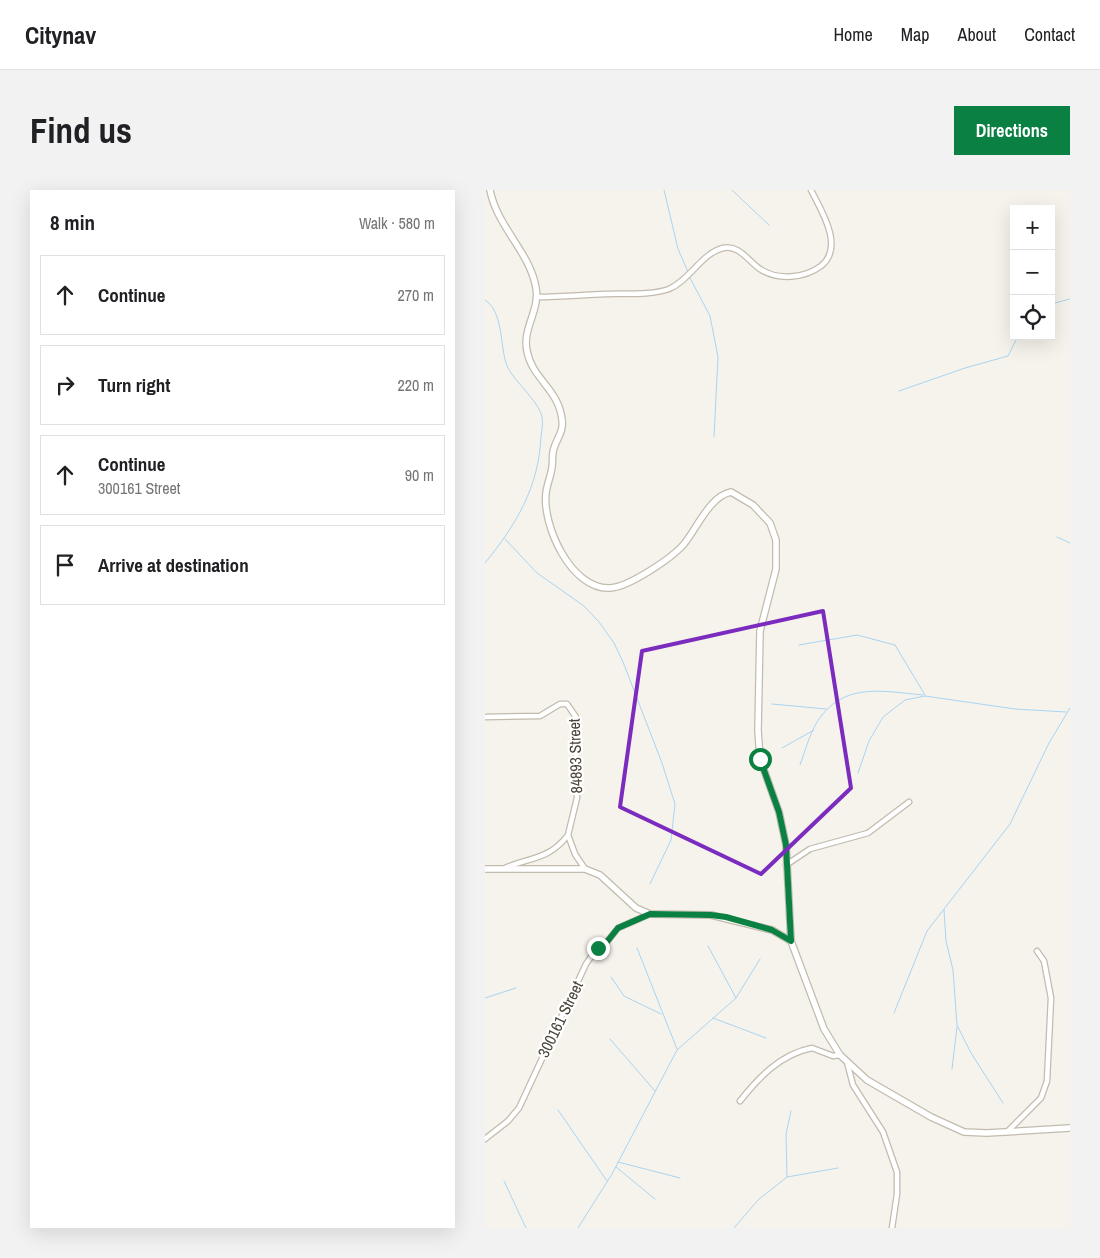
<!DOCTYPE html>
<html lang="en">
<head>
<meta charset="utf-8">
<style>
  body { margin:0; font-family:"Archivo Narrow",sans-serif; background:#f2f2f2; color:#202124 }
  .controls { position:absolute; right:15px; top:15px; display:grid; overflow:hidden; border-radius:0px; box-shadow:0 5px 20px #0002 }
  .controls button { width:45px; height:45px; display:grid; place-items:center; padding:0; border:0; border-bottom:1px solid #e0e0e0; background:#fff; color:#202124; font:25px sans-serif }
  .stop { position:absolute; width:15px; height:15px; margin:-11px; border:4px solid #0b8043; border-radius:50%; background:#fff }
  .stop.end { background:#0b8043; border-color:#fff; box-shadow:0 1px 5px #0008 }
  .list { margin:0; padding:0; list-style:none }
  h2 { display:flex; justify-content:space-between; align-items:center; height:65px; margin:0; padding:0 20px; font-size:21px }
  h2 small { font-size:16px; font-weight:400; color:#757577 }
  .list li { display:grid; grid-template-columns:32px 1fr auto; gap:15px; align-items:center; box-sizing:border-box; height:80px; margin:0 10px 10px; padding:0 10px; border:1px solid #e0e0e0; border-radius:0px }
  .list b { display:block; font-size:19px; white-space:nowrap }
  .list p { margin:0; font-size:16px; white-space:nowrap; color:#757577 }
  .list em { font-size:16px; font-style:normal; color:#757577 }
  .icon { flex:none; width:28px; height:28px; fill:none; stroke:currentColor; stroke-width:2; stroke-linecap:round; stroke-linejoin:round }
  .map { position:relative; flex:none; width:585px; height:1038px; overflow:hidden; border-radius:0px }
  header { display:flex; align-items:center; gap:30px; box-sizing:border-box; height:70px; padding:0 25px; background:#fff; border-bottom:1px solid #e0e0e0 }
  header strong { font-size:24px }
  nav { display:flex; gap:28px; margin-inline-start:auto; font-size:18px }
  .intro { display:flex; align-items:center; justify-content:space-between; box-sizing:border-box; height:120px; padding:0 30px }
  h1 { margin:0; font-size:35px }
  .button { padding:12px 22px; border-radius:0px; background:#0b8043; color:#fff; font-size:18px; font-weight:700 }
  main { display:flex; gap:30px; padding:0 30px }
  aside { flex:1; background:#fff; border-radius:0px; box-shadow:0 5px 20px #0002 }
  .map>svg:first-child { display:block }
</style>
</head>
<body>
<header>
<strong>Citynav</strong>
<nav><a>Home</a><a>Map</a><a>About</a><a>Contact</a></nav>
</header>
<div class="intro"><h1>Find us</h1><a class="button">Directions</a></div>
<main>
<aside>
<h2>8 min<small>Walk · 580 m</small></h2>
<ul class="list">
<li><svg class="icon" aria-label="ahead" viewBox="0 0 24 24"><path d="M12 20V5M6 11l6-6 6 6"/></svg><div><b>Continue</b></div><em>270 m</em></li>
<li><svg class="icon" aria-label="right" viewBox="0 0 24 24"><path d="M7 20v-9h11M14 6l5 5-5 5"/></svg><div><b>Turn right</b></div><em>220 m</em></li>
<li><svg class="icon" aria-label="ahead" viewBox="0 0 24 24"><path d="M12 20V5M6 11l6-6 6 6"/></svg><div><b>Continue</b><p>300161 Street</p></div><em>90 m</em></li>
<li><svg class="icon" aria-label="arrive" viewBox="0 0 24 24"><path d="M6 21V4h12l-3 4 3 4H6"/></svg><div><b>Arrive at destination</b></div></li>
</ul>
</aside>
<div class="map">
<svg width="585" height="1038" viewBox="0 0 585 1038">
  <rect width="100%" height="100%" fill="#f6f3ec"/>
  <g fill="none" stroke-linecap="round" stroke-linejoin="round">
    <path stroke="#a9d4f2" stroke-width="1" d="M 179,0 L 193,59 L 203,82
      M 247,0 L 284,35
      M 204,86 L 225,126 L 233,167 L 229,247
      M 0,110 C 18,121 15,154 21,173 C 26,189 54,211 57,227 C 58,233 57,241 56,246 C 54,297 31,335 0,373
      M 566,114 L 585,109
      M 414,201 L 480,178 L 523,166 L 533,146
      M 572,347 L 585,353
      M 20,349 L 52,383 L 99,416 L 114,432 L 129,453 L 138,472 L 177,573 L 190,614 L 186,650 L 165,694
      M 314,455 L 372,445 L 410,455 L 440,505
      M 287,514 L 341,519
      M 297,558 L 329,540
      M 315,575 C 321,559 326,538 337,525 C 363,492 402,502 438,505
      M 373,583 L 384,551 L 398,527 L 420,510 L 440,506 L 530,519 L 581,522
      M 459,720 L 461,751 L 468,780 L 472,835 L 486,863 L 518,913
      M 223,756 L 251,808
      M 152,758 L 192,859
      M 126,787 L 139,806 L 176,824
      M 0,808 L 31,798
      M 409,823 L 442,741 L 525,634 L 564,553 L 585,518
      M 228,828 L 281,848
      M 125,849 L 170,901
      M 467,879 L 472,837
      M 73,920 L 122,991
      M 133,972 L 195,988
      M 131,977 L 170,1009
      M 302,987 L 301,944 L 306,921
      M 19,991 L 41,1038
      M 93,1038 L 127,984 L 192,860 L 251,808 L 275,769
      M 249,1038 L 273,1010 L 302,987 L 353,978"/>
    <defs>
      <path id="minor" d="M 52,107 C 75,107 97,105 120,104 C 140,103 164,106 184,99 C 204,91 217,63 238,58 C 254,54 264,72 275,79 C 293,91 320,88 336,76 C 360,57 336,20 326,0
        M 0,527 L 55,526 L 75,514 L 82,514 L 91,527 L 92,539 L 91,556 L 92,608 L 83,645 L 90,664 L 100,679
        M 301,675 L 325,659 L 383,643 L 424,612
        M 20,678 C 45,667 64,670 83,645
        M 362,872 L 368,895 L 398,942 L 412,982 L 412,1004 L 407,1038
        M 255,911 C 274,887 296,864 327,858 L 348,866 L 355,865
        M 522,942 L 556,908 L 562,891 L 566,808 L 559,771 L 552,761
        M 0,949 L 23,931 L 34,918 L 101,774 L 110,761 L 121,753 L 133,738 L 165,724"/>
      <path id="tertiary" d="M 5,0 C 12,37 45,62 51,98 C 55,120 37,139 42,161 C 47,189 74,199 77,230 C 79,243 70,250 68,262 C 67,267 68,272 67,277 C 66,286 62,294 61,303 C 57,335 86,400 125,398 C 144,397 187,368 199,354 C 212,338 225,306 246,302 L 268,315 L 285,333 L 291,350 L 291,379 L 275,441 L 273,540 L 275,569 L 294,622 L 301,655 L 306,751
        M 0,679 L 100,679 L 115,685 L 151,718 L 165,724 L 226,725 L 287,740 L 306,751 L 339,839 L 355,865 L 382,890 L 446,927 L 479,942 L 502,943 L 585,938"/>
    </defs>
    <use href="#minor" stroke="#c2bbae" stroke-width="7"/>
    <use href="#tertiary" stroke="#c2bbae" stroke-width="8"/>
    <use href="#minor" stroke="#fff" stroke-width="4.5"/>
    <use href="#tertiary" stroke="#fff" stroke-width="5.5"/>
  </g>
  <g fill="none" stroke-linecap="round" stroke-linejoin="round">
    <path stroke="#0b8043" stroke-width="6" d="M 113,758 L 121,753 L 133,738 L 165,724 L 226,725 L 241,727 L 287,740 L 306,751 L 301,655 L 294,622 L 275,569"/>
  </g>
  <path fill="none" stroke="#7b2cbf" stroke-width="4" stroke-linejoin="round" d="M 338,421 L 366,598 L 276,684 L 135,617 L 157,461 Z"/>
  <g text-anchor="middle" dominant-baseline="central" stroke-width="4.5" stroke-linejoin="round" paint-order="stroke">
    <g font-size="16" fill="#4b4439" stroke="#fff">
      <text transform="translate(90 566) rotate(-92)">84893 Street</text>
      <text transform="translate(75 829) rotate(-64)">300161 Street</text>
    </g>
  </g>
</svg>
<div class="controls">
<button>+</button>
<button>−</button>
<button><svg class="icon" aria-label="locate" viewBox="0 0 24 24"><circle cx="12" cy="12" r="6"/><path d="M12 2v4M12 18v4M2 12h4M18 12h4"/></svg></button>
</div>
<div class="stop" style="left:275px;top:569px"></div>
<div class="stop end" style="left:113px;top:758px"></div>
</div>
</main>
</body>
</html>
